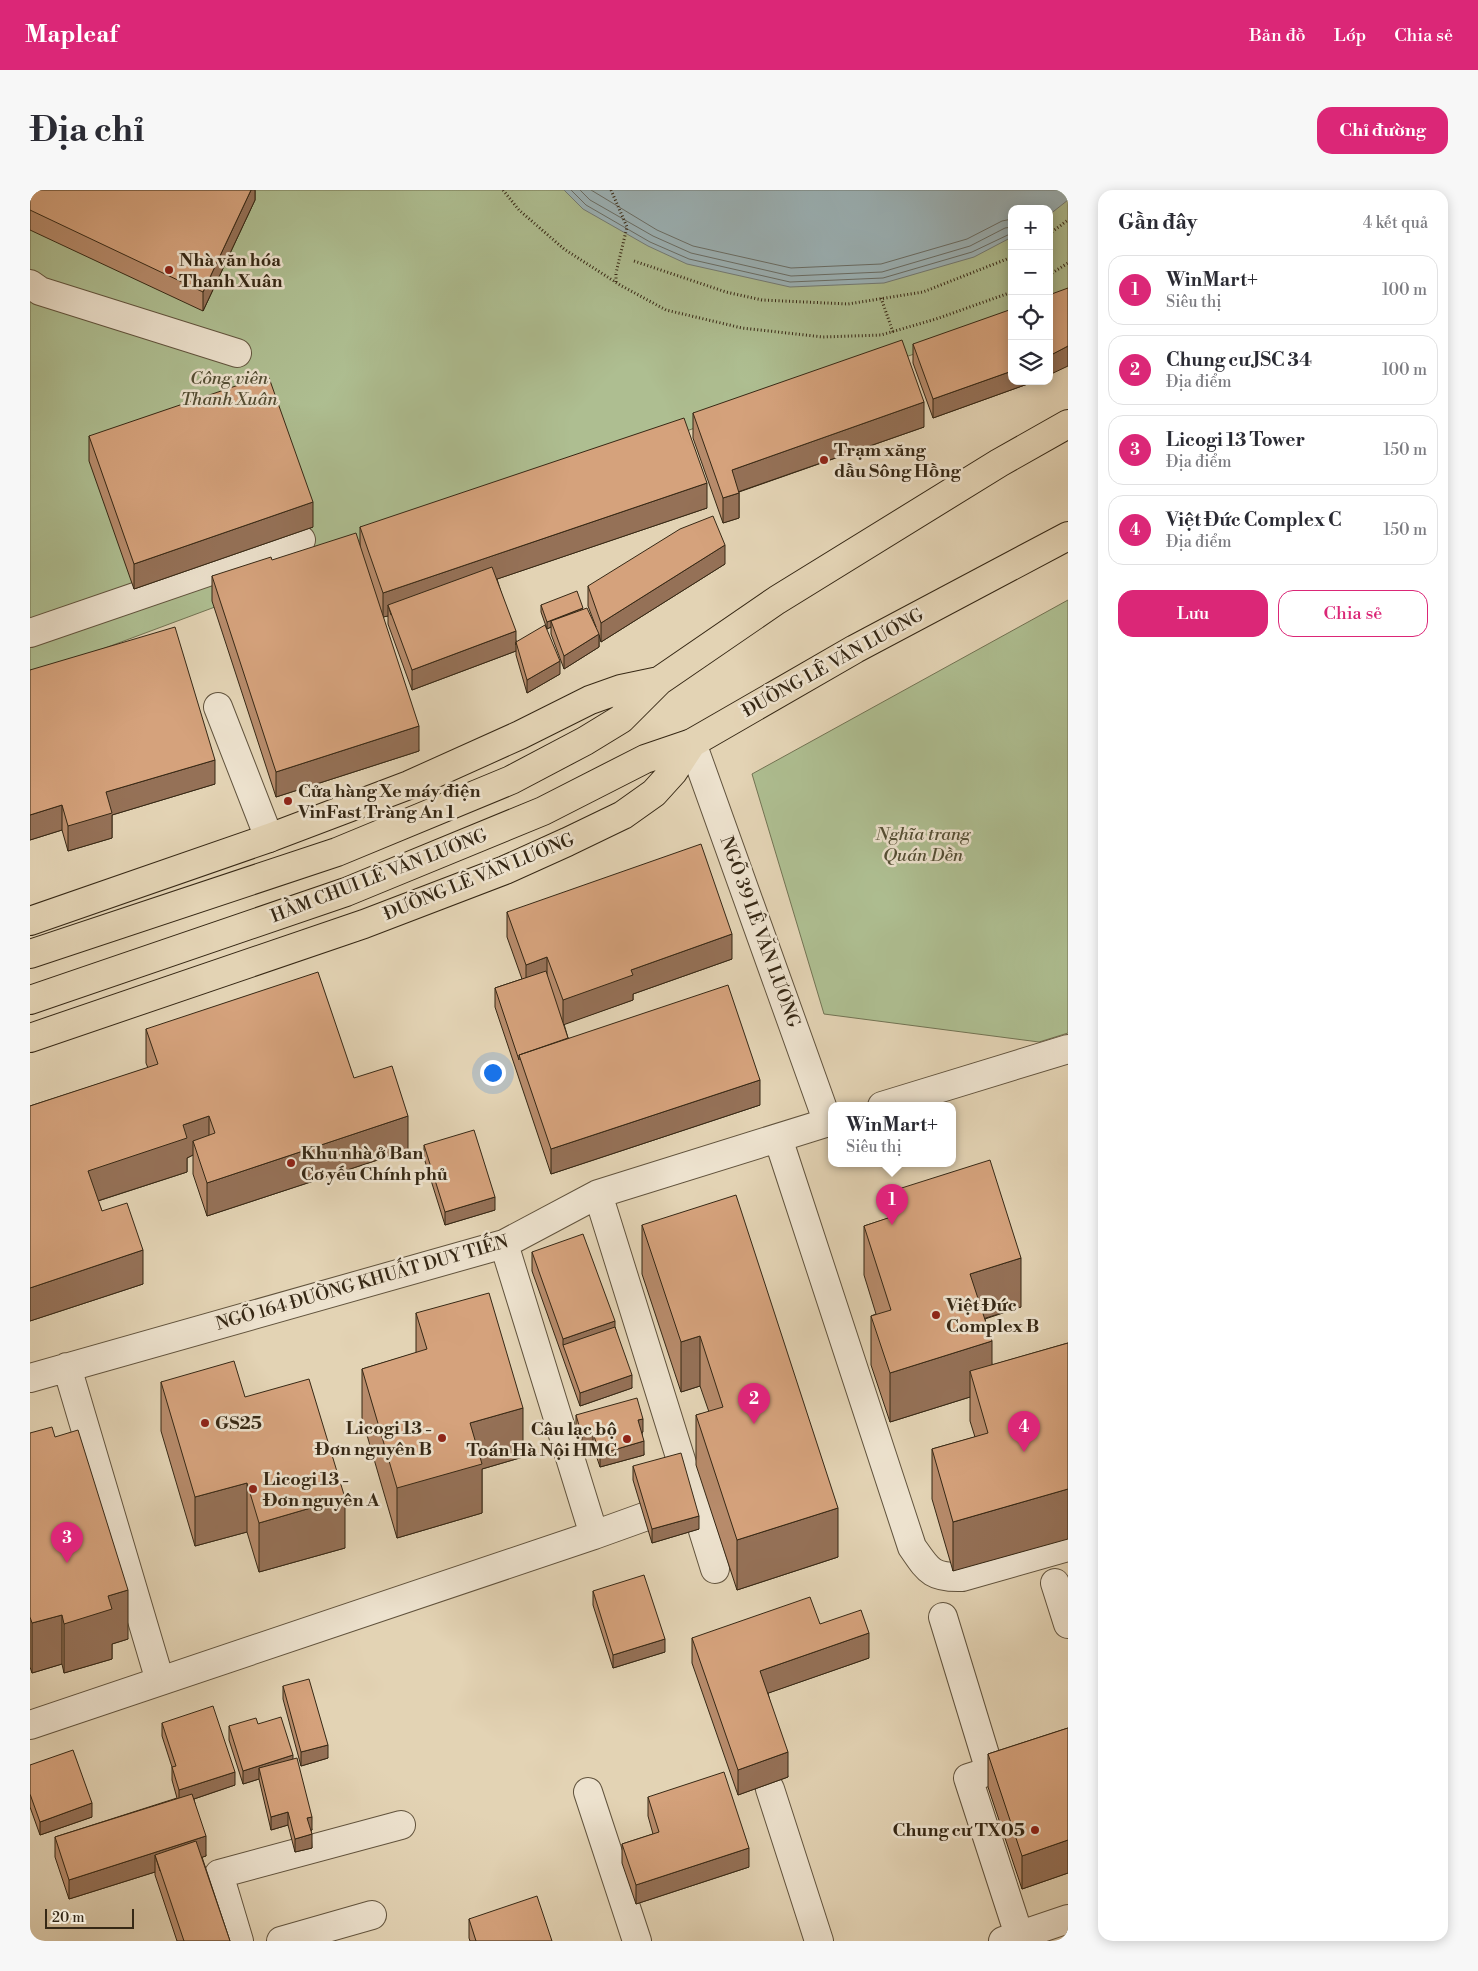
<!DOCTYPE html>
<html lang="vi">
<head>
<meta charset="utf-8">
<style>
  body { margin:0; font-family:"Libre Bodoni",serif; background:#f7f7f7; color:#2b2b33 }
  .controls { position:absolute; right:15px; top:15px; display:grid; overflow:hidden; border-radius:10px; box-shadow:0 2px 12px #0003 }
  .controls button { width:45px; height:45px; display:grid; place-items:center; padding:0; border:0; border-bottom:1px solid #e1e1e2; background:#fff; color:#2b2b33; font:25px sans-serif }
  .scale { position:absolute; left:15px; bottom:12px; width:89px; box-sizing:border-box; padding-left:5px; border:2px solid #362815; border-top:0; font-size:14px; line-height:18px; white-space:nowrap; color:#362815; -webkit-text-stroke:4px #ede2ce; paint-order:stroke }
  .you { position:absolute; left:462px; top:882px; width:18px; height:18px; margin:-12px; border:4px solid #fff; border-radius:50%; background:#1a73e8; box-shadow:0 0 0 8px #1a73e833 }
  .badge { display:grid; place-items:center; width:32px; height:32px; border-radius:50%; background:#db2777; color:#fff; font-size:16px; font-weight:700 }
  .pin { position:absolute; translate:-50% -41px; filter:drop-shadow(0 1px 2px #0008) }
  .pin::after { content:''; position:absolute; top:26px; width:18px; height:15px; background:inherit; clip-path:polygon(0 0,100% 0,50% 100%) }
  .popup { position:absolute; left:798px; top:912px; width:128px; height:65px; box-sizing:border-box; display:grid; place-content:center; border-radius:10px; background:#fff; filter:drop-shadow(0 1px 4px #0005); font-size:16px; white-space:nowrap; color:#7c7c81 }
  .popup b { font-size:19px; color:#2b2b33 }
  .popup::after { content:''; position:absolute; left:50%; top:100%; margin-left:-10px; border:10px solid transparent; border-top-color:#fff }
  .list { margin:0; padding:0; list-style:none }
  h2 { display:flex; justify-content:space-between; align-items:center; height:65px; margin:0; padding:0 20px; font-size:21px }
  h2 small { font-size:16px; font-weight:400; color:#7c7c81 }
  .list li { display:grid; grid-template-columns:32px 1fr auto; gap:15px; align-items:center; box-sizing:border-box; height:70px; margin:0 10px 10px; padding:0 10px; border:1px solid #e1e1e2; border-radius:15px }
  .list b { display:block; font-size:19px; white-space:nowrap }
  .list p { margin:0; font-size:16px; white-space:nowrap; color:#7c7c81 }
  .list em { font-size:16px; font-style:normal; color:#7c7c81 }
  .actions { display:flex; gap:10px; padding:15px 20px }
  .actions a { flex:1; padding:11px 0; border:1px solid #db2777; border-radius:15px; text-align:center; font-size:18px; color:#db2777 }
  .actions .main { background:#db2777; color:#fff }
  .icon { flex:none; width:28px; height:28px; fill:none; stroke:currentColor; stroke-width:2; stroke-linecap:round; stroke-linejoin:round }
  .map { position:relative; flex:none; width:1038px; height:1751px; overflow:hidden; border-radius:15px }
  header { display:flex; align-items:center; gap:30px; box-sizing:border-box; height:70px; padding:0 25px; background:#db2777; color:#fff }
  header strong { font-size:24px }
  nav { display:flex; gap:28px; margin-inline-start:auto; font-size:18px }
  .intro { display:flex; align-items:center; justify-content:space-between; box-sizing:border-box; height:120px; padding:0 30px }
  h1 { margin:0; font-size:35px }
  .button { padding:12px 22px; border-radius:15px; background:#db2777; color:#fff; font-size:18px; font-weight:700 }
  main { display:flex; gap:30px; padding:0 30px }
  aside { flex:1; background:#fff; border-radius:15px; box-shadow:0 2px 12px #0003 }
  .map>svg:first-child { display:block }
</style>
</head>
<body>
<header>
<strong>Mapleaf</strong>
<nav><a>Bản đồ</a><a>Lớp</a><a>Chia sẻ</a></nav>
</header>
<div class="intro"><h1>Địa chỉ</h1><a class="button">Chỉ đường</a></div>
<main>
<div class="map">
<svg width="1038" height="1751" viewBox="0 0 1038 1751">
  <rect width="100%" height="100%" fill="#e3d3b4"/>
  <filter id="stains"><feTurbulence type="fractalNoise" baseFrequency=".004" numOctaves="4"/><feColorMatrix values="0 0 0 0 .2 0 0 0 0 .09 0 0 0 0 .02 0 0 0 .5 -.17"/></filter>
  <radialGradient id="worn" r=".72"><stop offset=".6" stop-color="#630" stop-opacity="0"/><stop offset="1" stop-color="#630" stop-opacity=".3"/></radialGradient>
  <path fill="#aebe91" stroke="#727353" d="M 0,0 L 1038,0 L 1038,112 L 1019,118 L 1019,19 L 982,19 L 982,131 L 662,239 L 0,486 Z
    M 1038,410 L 1038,843 L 1009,852 L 794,824 L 722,584 Z"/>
  <path fill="#9cb4b9" stroke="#737c77" d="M 534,0 L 1038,0 L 1038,10 L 1019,25 L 1019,19 L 982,19 L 982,47 L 944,67 L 854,93 L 760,97 L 657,74 L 618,56 L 553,19 Z"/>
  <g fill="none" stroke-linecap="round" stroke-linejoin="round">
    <path stroke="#696e67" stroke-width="1" d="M 541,0 L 556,15 L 620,52 L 659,69 L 760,92 L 853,88 L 942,62 L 982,43
      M 550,0 L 560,10 L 623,46 L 661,63 L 761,86 L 852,82 L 940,56 L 975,38 L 982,37
      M 561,0 L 627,40 L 663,56 L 761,78 L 851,74 L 937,49 L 972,31 L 982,29"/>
    <defs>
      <path id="minor" d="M 0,94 L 10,101 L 207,163
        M 0,443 L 271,350
        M 188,517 L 239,648
        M 662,553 L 798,933
        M 852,916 L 1038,859
        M 748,948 L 882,1357 C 898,1380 901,1388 932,1387 L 1038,1357
        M 568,1004 L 685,1379
        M 37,1177 L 130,1491
        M 0,1188 L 474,1054 L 568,1004 L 802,931
        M 564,1345 L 628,1322
        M 1025,1393 L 1038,1434
        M 913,1427 L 960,1581 L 938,1588 L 989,1745
        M 0,1535 L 564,1345 L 474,1054
        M 740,1599 L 789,1751
        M 558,1602 L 607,1751
        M 209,1751 L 189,1684 L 371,1635
        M 251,1751 L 342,1725
        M 973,1751 L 1038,1729"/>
      <path id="major" d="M 0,731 L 239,648 L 379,595 L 490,545 L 560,510 L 591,499 L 629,491 L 747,410 L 969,273 L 1038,234
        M 0,764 L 307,662 L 481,590 L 555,551 L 591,529 L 629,491
        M 0,810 L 316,702 L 513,621 L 615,569 L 662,553
        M 0,848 L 334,734 L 475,680 L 537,652 L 593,625 L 624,603 L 643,582 L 662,553 L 825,459 L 1038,346"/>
    </defs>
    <use href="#minor" stroke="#61533d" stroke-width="30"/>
    <use href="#major" stroke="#362815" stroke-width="30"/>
    <path stroke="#362815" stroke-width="3" stroke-dasharray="1 2.5" stroke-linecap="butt" d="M 473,0 L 489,20 L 534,59 L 590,95 L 636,120 L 712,138 L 793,147 L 851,145 L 906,129 L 982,102
      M 1019,44 L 1038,30
      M 604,71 L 696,102 L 732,110 L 818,114 L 893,102 L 982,67
      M 1019,85 L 1038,73
      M 586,92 L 586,83
      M 851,108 L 863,142"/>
    <use href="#minor" stroke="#ede2ce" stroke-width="28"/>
    <use href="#major" stroke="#e3d3b4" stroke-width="28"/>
    <path stroke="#362815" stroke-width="3" stroke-dasharray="1 2.5" stroke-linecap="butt" d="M 581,0 L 597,37 L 586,83"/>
  </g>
  <path fill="#b78b6b" stroke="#362815" d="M 0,0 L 225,0 L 225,10 L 173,121 L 0,40 Z
    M 883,154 L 982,191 L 1006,191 L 903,228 L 883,173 Z
    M 663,223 L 894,237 L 709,302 L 709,328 L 693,333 L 663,248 Z
    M 59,246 L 283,337 L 104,399 L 59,271 Z
    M 677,318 L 467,389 L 486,451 L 530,484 L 497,503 L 486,465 L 486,461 L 382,500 L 358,434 L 358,426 L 353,427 L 389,561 L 246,607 L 182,411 L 182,386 L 330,357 L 330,337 Z
    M 695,374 L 571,452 L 569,445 L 569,457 L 534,479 L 521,444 L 521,437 L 517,439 L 511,422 L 511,415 L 553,419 L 566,437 L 558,416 L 558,396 Z
    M 0,480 L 185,594 L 82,625 L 82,648 L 38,661 L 32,640 L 0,650 Z
    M 477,722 L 702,769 L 603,804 L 603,810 L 534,834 L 538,848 L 730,915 L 521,984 L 465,817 L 465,798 L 492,789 L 477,747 Z
    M 116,839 L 324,888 L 378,960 L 177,1026 L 163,984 L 163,965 L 157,968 L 157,982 L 68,1011 L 72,1021 L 113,1094 L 0,1131 L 0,916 L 118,878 L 116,873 Z
    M 394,955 L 465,1020 L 415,1035 L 394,968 Z
    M 859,1002 L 991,1117 L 955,1129 L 962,1175 L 1038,1153 L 923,1381 L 902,1309 L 902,1259 L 945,1247 L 940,1231 L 940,1207 L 860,1232 L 841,1175 L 841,1126 L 846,1124 L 834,1085 L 834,1036 L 859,1028 Z
    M 612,1035 L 808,1367 L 707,1400 L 666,1275 L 666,1225 L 679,1222 L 670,1196 L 651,1202 L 612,1084 Z
    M 502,1062 L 585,1137 L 602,1198 L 550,1216 L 502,1081 Z
    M 386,1123 L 493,1267 L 452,1279 L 452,1323 L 367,1348 L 332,1228 L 332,1179 L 386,1163 Z
    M 131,1192 L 215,1207 L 315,1358 L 229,1382 L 217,1342 L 165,1356 L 131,1241 Z
    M 546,1225 L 613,1242 L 612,1242 L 614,1265 L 570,1277 L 563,1256 L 552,1259 L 546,1239 Z
    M 0,1243 L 98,1449 L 82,1454 L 82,1469 L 34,1483 L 32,1474 L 2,1483 L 0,1477 Z
    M 603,1276 L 669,1339 L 622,1353 L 603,1290 Z
    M 563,1401 L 635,1462 L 583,1478 L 563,1415 Z
    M 790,1434 L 839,1468 L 738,1503 L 758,1587 L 708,1605 L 662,1473 L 662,1448 Z
    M 253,1496 L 298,1568 L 271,1576 L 253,1509 Z
    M 132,1533 L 205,1595 L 164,1609 L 176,1666 L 172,1667 L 200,1751 L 147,1751 L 125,1685 L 125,1682 L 39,1709 L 25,1667 L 25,1647 L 147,1608 L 142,1590 L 142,1577 L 132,1546 Z
    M 228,1534 L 263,1569 L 282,1640 L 281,1641 L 282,1658 L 265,1662 L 258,1635 L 241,1640 L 229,1589 L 213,1594 L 199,1550 L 199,1536 Z
    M 1038,1538 L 1038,1683 L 992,1699 L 958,1597 L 958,1564 Z
    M 0,1575 L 62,1627 L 10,1645 L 0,1617 Z
    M 618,1607 L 719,1677 L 606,1714 L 592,1673 L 592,1654 L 623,1644 L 618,1626 Z
    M 439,1729 L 522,1751 L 440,1751 L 439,1748 Z"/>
  <path fill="#957157" stroke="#362815" d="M 221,0 L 225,0 L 225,10 L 173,121 L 173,102 Z
    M 1038,156 L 1038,176 L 1019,185 L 1019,166 Z
    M 982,181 L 982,191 L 1006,191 L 903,228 L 903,209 Z
    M 894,212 L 894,237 L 702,304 L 702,280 Z
    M 677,293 L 677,318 L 361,425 L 358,415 L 358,426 L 353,427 L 353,403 Z
    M 709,303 L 709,328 L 693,333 L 693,308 Z
    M 283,312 L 283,337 L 104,399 L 104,374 Z
    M 695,355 L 695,374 L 571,452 L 571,433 Z
    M 553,418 L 521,431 L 521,437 L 517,439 L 517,432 Z
    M 486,441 L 486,455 L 486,452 L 486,461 L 382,500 L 382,480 Z
    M 569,444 L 569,457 L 534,479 L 534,466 Z
    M 530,471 L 530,484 L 497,503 L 497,490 Z
    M 389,536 L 389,561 L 246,607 L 246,582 Z
    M 185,570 L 185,594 L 82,625 L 82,648 L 38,661 L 38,636 L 76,602 Z
    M 32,615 L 32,640 L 0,650 L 0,625 Z
    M 702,744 L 702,769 L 603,804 L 603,810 L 533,835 L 533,810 L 601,780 Z
    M 517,767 L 517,792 L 496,799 L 496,775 Z
    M 730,890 L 730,915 L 521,984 L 521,959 Z
    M 179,926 L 179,960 L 163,951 L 163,965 L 157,968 L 157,982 L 58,1014 L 58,981 L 153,935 Z
    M 378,926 L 378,960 L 177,1026 L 177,993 Z
    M 465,1007 L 465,1020 L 415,1035 L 415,1022 Z
    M 113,1060 L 113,1094 L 0,1131 L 0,1098 Z
    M 991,1068 L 991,1117 L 940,1133 L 940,1084 Z
    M 585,1131 L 585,1151 L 533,1155 L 533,1149 Z
    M 670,1146 L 670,1196 L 651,1202 L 651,1152 Z
    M 962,1151 L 962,1200 L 940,1181 L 940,1207 L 860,1232 L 860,1183 Z
    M 602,1185 L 602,1198 L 550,1216 L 550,1203 Z
    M 493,1218 L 493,1267 L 452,1279 L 452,1323 L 367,1348 L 367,1298 L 440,1233 Z
    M 613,1229 L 613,1242 L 608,1243 L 608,1230 Z
    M 563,1243 L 563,1256 L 552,1259 L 552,1246 Z
    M 614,1251 L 614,1265 L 570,1277 L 570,1264 Z
    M 217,1293 L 217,1342 L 165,1356 L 165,1307 Z
    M 1038,1299 L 1038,1349 L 923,1381 L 923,1332 Z
    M 315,1308 L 315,1358 L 229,1382 L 229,1333 Z
    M 808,1318 L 808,1367 L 707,1400 L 707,1350 Z
    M 669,1326 L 669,1339 L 622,1353 L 622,1339 Z
    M 98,1400 L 98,1449 L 82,1454 L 82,1469 L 34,1483 L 34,1434 L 78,1406 Z
    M 32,1425 L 32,1474 L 2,1483 L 2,1433 Z
    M 839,1443 L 839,1468 L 730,1506 L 730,1481 Z
    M 635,1449 L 635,1462 L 583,1478 L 583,1465 Z
    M 298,1555 L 298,1568 L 271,1576 L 271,1562 Z
    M 758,1562 L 758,1587 L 708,1605 L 708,1580 Z
    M 263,1565 L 263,1578 L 229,1578 L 229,1589 L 213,1594 L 213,1581 Z
    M 205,1582 L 205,1595 L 149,1614 L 149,1600 Z
    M 62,1613 L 62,1627 L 10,1645 L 10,1632 Z
    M 258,1622 L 258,1635 L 241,1640 L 241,1627 Z
    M 282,1627 L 282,1640 L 277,1642 L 277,1628 Z
    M 282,1644 L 282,1658 L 265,1662 L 265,1649 Z
    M 176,1646 L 176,1666 L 130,1681 L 125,1665 L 125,1682 L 39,1709 L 39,1690 Z
    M 1038,1650 L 1038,1683 L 992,1699 L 992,1666 Z
    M 719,1658 L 719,1677 L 606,1714 L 606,1695 Z"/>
  <path fill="#d5a27c" stroke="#362815" d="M 0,0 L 221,0 L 173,102 L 0,20 Z
    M 1038,98 L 1038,156 L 1019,166 L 1019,105 Z
    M 982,119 L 982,181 L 903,209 L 883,154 Z
    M 872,150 L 894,212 L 702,280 L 709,303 L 693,308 L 663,223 Z
    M 238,185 L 283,312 L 104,374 L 59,246 Z
    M 654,228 L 677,293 L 353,403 L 330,337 Z
    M 683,326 L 695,355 L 571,433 L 558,396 L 650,339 Z
    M 326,343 L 389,536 L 246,582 L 182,386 L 241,367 L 242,370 Z
    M 462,377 L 486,441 L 382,480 L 358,415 Z
    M 547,401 L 553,418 L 517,432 L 511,415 Z
    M 557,418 L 569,444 L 534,466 L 521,431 Z
    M 515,435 L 530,471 L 497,490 L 486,452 Z
    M 145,437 L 185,570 L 76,602 L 82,623 L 38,636 L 32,615 L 0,625 L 0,480 Z
    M 671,654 L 702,744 L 601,780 L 603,785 L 533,810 L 517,767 L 496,775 L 477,722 Z
    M 516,781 L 538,848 L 489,865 L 489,870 L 465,798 Z
    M 288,782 L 324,888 L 362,876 L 378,926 L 177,993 L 163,951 L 185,943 L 179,926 L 153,935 L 157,948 L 58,981 L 72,1021 L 97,1013 L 113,1060 L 0,1098 L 0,916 L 128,874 L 116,839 Z
    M 698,795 L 730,890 L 521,959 L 489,865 Z
    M 444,940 L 465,1007 L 415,1022 L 394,955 Z
    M 960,970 L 991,1068 L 940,1084 L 962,1151 L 860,1183 L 841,1126 L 861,1120 L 834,1036 L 867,1025 L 859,1002 Z
    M 706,1005 L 808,1318 L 707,1350 L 666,1225 L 693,1217 L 670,1146 L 651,1152 L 612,1035 Z
    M 553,1044 L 585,1131 L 533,1149 L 502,1062 Z
    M 459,1103 L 493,1218 L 440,1233 L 452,1274 L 367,1298 L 332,1179 L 397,1159 L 386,1123 Z
    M 585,1137 L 602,1185 L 550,1203 L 533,1155 Z
    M 1038,1153 L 1038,1299 L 923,1332 L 902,1259 L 958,1243 L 940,1181 Z
    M 204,1171 L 215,1207 L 279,1189 L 315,1308 L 229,1333 L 217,1293 L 165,1307 L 131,1192 Z
    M 607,1208 L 613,1229 L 608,1230 L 614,1251 L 570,1264 L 563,1243 L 552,1246 L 546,1225 Z
    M 22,1237 L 25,1247 L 48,1240 L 98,1400 L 78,1406 L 82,1419 L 34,1434 L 32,1425 L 2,1433 L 0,1427 L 0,1243 Z
    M 651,1263 L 669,1326 L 622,1339 L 603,1276 Z
    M 614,1385 L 635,1449 L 583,1465 L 563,1401 Z
    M 780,1407 L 790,1434 L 831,1420 L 839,1443 L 730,1481 L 758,1562 L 708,1580 L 662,1448 Z
    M 279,1489 L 298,1555 L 271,1562 L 253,1496 Z
    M 183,1516 L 205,1582 L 149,1600 L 142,1577 L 146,1576 L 132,1533 Z
    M 251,1527 L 263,1565 L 213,1581 L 199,1536 L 226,1528 L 228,1534 Z
    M 1038,1538 L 1038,1650 L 992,1666 L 958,1564 Z
    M 43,1560 L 62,1613 L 10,1632 L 0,1604 L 0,1575 Z
    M 267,1568 L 282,1627 L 277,1628 L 282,1644 L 265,1649 L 258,1622 L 241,1627 L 229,1578 Z
    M 694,1582 L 719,1658 L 606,1695 L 592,1654 L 629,1642 L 618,1607 Z
    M 162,1604 L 176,1646 L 39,1690 L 25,1647 Z
    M 166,1651 L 200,1751 L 154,1751 L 125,1665 Z
    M 507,1706 L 522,1751 L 446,1751 L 439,1729 Z"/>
  <g fill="#8f2418" stroke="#ede2ce" stroke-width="2">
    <circle cx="139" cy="80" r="5"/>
    <circle cx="794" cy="270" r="5"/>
    <circle cx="258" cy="611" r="5"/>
    <circle cx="261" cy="973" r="5"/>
    <circle cx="906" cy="1125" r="5"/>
    <circle cx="175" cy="1233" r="5"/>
    <circle cx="412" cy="1248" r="5"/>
    <circle cx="597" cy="1249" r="5"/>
    <circle cx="223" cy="1299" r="5"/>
    <circle cx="1005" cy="1640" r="5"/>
  </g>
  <g text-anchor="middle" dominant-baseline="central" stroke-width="5" stroke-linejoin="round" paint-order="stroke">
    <g font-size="18" font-weight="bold" fill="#362815" stroke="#ede2ce" text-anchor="start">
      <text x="149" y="70">Nhà văn hóa<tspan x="149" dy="21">Thanh Xuân</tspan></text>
      <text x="804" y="260">Trạm xăng<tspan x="804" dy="21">dầu Sông Hồng</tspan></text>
      <text x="268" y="601">Cửa hàng Xe máy điện<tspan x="268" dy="21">VinFast Tràng An 1</tspan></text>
      <text x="271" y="963">Khu nhà ở Ban<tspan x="271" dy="21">Cơ yếu Chính phủ</tspan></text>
      <text x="916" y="1115">Việt Đức<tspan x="916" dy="21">Complex B</tspan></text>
      <text x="185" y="1233">GS25</text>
      <text x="402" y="1238" text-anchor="end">Licogi 13 -<tspan x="402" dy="21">Đơn nguyên B</tspan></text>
      <text x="587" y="1239" text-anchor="end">Câu lạc bộ<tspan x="587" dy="21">Toán Hà Nội HMC</tspan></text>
      <text x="233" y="1289">Licogi 13 -<tspan x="233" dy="21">Đơn nguyên A</tspan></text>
      <text x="995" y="1640" text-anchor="end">Chung cư TX05</text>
    </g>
    <g font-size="18" font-style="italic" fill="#544e34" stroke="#ede2ce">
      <text x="199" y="188">Công viên<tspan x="199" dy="21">Thanh Xuân</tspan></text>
      <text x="893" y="644">Nghĩa trang<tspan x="893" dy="21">Quán Dền</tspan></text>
    </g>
    <g font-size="18" fill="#362815" stroke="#ede2ce">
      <text transform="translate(803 473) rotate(-29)">ĐƯỜNG LÊ VĂN LƯƠNG</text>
      <text transform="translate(349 686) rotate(-21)">HẦM CHUI LÊ VĂN LƯƠNG</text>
      <text transform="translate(449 687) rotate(-22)">ĐƯỜNG LÊ VĂN LƯƠNG</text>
      <text transform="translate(730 742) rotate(70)">NGÕ 39 LÊ VĂN LƯƠNG</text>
      <text transform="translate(332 1093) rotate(-16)">NGÕ 164 ĐƯỜNG KHUẤT DUY TIẾN</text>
    </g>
  </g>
  <rect width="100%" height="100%" filter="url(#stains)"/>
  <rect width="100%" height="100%" fill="url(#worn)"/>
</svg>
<div class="controls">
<button>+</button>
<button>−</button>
<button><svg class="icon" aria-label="locate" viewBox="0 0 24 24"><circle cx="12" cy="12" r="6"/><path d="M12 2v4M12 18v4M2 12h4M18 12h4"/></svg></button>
<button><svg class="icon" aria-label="layers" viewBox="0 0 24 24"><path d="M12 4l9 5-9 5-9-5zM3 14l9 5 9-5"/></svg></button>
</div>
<div class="scale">20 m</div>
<div class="you"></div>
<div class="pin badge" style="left:862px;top:1035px">1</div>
<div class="popup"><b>WinMart+</b>Siêu thị</div>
<div class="pin badge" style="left:724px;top:1234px">2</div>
<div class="pin badge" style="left:37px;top:1373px">3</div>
<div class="pin badge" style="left:994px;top:1262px">4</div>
</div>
<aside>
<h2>Gần đây<small>4 kết quả</small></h2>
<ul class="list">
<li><span class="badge">1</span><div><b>WinMart+</b><p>Siêu thị</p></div><em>100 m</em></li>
<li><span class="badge">2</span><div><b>Chung cư JSC 34</b><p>Địa điểm</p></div><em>100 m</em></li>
<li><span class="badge">3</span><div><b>Licogi 13 Tower</b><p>Địa điểm</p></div><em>150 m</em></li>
<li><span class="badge">4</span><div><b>Việt Đức Complex C</b><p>Địa điểm</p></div><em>150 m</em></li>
</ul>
<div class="actions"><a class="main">Lưu</a><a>Chia sẻ</a></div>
</aside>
</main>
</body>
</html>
